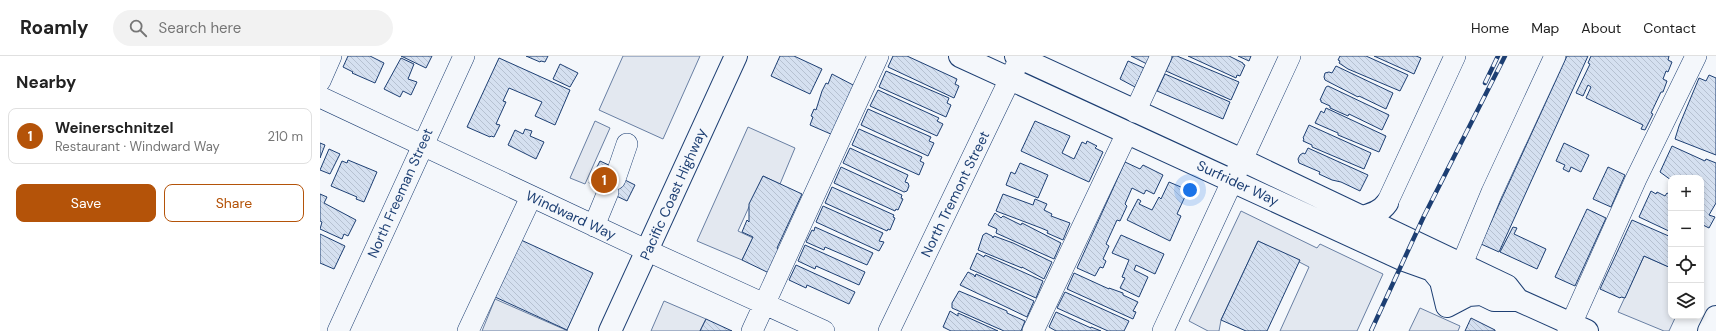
<!DOCTYPE html>
<html lang="en">
<head>
<meta charset="utf-8">
<style>
  body { margin:0; font-family:"DM Sans",sans-serif; background:#f2f2f2; color:#222 }
  .controls { position:absolute; right:12px; bottom:12px; display:grid; overflow:hidden; border-radius:8px; box-shadow:0 2px 6px #0003 }
  .controls button { width:36px; height:36px; display:grid; place-items:center; padding:0; border:0; border-bottom:1px solid #e0e0e0; background:#fff; color:#222; font:20px sans-serif }
  .you { position:absolute; left:870px; top:134px; width:14px; height:14px; margin:-10px; border:3px solid #fff; border-radius:50%; background:#1a73e8; box-shadow:0 0 0 6px #1a73e833 }
  .badge { display:grid; place-items:center; width:26px; height:26px; border-radius:50%; background:#b45309; color:#fff; font-size:13px; font-weight:700 }
  .pin { position:absolute; translate:-50% -50%; border:2px solid #fff; box-shadow:0 1px 4px #0006 }
  .list { margin:0; padding:0; list-style:none }
  h2 { display:flex; justify-content:space-between; align-items:center; height:52px; margin:0; padding:0 16px; font-size:17px }
  h2 small { font-size:13px; font-weight:400; color:#767676 }
  .list li { display:grid; grid-template-columns:26px 1fr auto; gap:12px; align-items:center; box-sizing:border-box; height:56px; margin:0 8px 8px; padding:0 8px; border:1px solid #e0e0e0; border-radius:8px }
  .list b { display:block; font-size:15px; white-space:nowrap }
  .list p { margin:0; font-size:13px; white-space:nowrap; color:#767676 }
  .list em { font-size:13px; font-style:normal; color:#767676 }
  .actions { display:flex; gap:8px; padding:12px 16px }
  .actions a { flex:1; padding:9px 0; border:1px solid #b45309; border-radius:8px; text-align:center; font-size:14px; color:#b45309 }
  .actions .main { background:#b45309; color:#fff }
  .icon { flex:none; width:22px; height:22px; fill:none; stroke:currentColor; stroke-width:2; stroke-linecap:round; stroke-linejoin:round }
  .map { position:relative; flex:none; width:1396px; height:275px; overflow:hidden }
  header { display:flex; align-items:center; gap:24px; box-sizing:border-box; height:56px; padding:0 20px; background:#fff; border-bottom:1px solid #e0e0e0 }
  header strong { font-size:19px }
  nav { display:flex; gap:22px; margin-inline-start:auto; font-size:14px }
  .search { width:280px; height:36px; background:#f2f2f2; display:flex; align-items:center; gap:10px; box-sizing:border-box; padding:0 14px; border-radius:22px; color:#767676; font-size:15px }
  main { display:flex }
  aside { flex:1; background:#fff }
  .map>svg:first-child { display:block }
</style>
</head>
<body>
<header>
<strong>Roamly</strong>
<div class="search"><svg class="icon" aria-label="search" viewBox="0 0 24 24"><circle cx="10" cy="10" r="6"/><path d="M15 15l6 6"/></svg>Search here</div>
<nav><a>Home</a><a>Map</a><a>About</a><a>Contact</a></nav>
</header>
<main>
<aside>
<h2>Nearby<small></small></h2>
<ul class="list">
<li><span class="badge">1</span><div><b>Weinerschnitzel</b><p>Restaurant · Windward Way</p></div><em>210 m</em></li>
</ul>
<div class="actions"><a class="main">Save</a><a>Share</a></div>
</aside>
<div class="map">
<svg width="1396" height="275" viewBox="0 0 1396 275">
  <defs>
    <pattern id="building-back-hatch" width="6" height="6" patternUnits="userSpaceOnUse"><rect width="6" height="6" fill="#d5e0f0"/><path d="M-1 5l2 2M0 0l6 6M5-1l2 2" fill="none" stroke="#b6c1d1"/></pattern>
  </defs>
  <rect width="100%" height="100%" fill="#f4f7fb"/>
  <path fill="#e3e8f0" stroke="#687fa3" d="M 303,0 L 380,0 L 343,83 L 279,54 Z
    M 275,65 L 290,72 L 265,128 L 250,122 Z
    M 428,71 L 475,92 L 460,128 L 443,120 L 418,175 L 433,182 L 422,204 L 377,185 Z
    M 921,155 L 997,192 L 1000,188 L 1063,218 L 1037,275 L 960,275 L 989,211 L 938,185 L 901,264 L 899,275 L 888,275 L 869,265 Z
    M 1324,200 L 1351,212 L 1351,260 L 1356,260 L 1349,275 L 1344,275 L 1298,256 Z
    M 175,243 L 248,275 L 162,275 Z
    M 344,245 L 386,263 L 380,275 L 331,275 Z
    M 1100,252 L 1140,270 L 1138,275 L 1089,275 Z"/>
  <path fill="url(#building-back-hatch)" stroke="#1d3f73" d="M 28,0 L 50,0 L 64,7 L 55,27 L 32,17 L 33,16 L 23,11 Z
    M 81,0 L 112,0 L 106,12 Z
    M 206,0 L 228,0 L 225,6 L 221,5 L 220,6 Z
    M 460,0 L 474,0 L 502,13 L 490,38 L 451,20 Z
    M 573,0 L 587,0 L 637,23 L 635,28 L 639,30 L 634,42 L 568,11 Z
    M 811,0 L 831,0 L 827,8 Z
    M 853,0 L 857,0 L 919,26 L 911,44 L 846,15 Z
    M 868,0 L 909,0 L 923,7 L 923,8 L 925,9 L 920,20 L 917,19 L 916,22 Z
    M 918,0 L 931,0 L 929,5 Z
    M 1020,0 L 1046,0 L 1088,19 L 1080,35 L 1028,13 L 1019,7 L 1020,5 L 1018,4 Z
    M 1054,0 L 1096,0 L 1101,2 L 1094,18 Z
    M 1247,0 L 1268,0 L 1179,196 L 1161,188 Z
    M 1271,0 L 1349,0 L 1348,4 L 1352,6 L 1348,16 L 1346,15 L 1343,23 L 1347,25 L 1343,36 L 1341,36 L 1331,57 L 1333,58 L 1325,74 L 1321,73 L 1323,69 L 1266,42 L 1271,31 L 1268,29 L 1263,40 L 1256,37 L 1270,8 L 1268,7 Z
    M 81,2 L 94,8 L 88,23 L 97,26 L 91,39 L 83,35 L 80,41 L 64,33 Z
    M 179,2 L 250,34 L 235,69 L 215,60 L 222,46 L 189,32 L 183,45 L 186,46 L 176,68 L 180,69 L 174,81 L 171,80 L 170,81 L 147,71 Z
    M 808,5 L 824,12 L 815,31 L 800,23 Z
    M 240,8 L 258,17 L 250,31 L 233,23 Z
    M 1016,10 L 1073,37 L 1066,53 L 1039,40 L 1038,41 L 1005,24 L 1004,21 L 1005,17 L 1009,16 L 1012,17 Z
    M 566,15 L 629,42 L 627,47 L 631,49 L 626,61 L 559,31 Z
    M 512,18 L 535,30 L 513,79 L 490,69 L 493,61 L 491,60 L 494,53 L 496,54 L 502,35 L 506,27 L 508,28 Z
    M 845,18 L 910,46 L 903,63 L 837,35 Z
    M 1389,19 L 1396,22 L 1396,99 L 1355,83 L 1359,70 L 1379,22 L 1386,25 Z
    M 1008,30 L 1069,59 L 1062,74 L 1029,58 L 1028,60 L 1010,52 L 1010,50 L 1001,46 L 1001,44 L 1000,44 L 1006,31 Z
    M 558,34 L 619,62 L 617,65 L 623,68 L 617,80 L 550,50 Z
    M 1006,52 L 1066,80 L 1059,96 L 1018,79 L 1018,77 L 995,67 L 1001,55 L 1004,57 Z
    M 548,53 L 611,81 L 609,85 L 614,87 L 608,100 L 541,69 Z
    M 715,65 L 750,80 L 742,97 L 754,103 L 762,86 L 766,88 L 767,85 L 777,90 L 775,92 L 783,96 L 769,126 L 701,95 Z
    M 989,69 L 1051,97 L 1044,113 L 992,91 L 992,89 L 983,85 L 984,83 L 983,82 Z
    M 205,73 L 212,75 L 210,80 L 224,86 L 216,103 L 188,89 L 195,74 L 203,78 Z
    M 539,73 L 602,101 L 600,105 L 604,107 L 599,119 L 532,89 Z
    M 0,87 L 5,89 L 0,102 Z
    M 1244,87 L 1269,99 L 1261,116 L 1251,111 L 1249,116 L 1243,113 L 1245,109 L 1236,105 Z
    M 1352,90 L 1385,105 L 1386,103 L 1396,107 L 1396,147 L 1389,159 L 1395,161 L 1389,172 L 1381,168 L 1381,122 L 1351,122 L 1351,124 L 1340,116 Z
    M 530,92 L 588,119 L 585,126 L 588,127 L 589,130 L 587,135 L 584,136 L 523,107 Z
    M 988,92 L 1048,119 L 1040,135 L 1021,126 L 1012,124 L 999,118 L 1000,116 L 979,107 L 978,103 L 980,99 L 983,97 L 985,98 Z
    M 9,93 L 20,98 L 10,118 L 0,114 Z
    M 28,104 L 57,116 L 44,146 L 36,143 L 37,141 L 11,130 L 22,105 L 27,107 Z
    M 280,105 L 293,111 L 301,122 L 315,129 L 307,145 L 269,127 Z
    M 805,106 L 820,113 L 823,109 L 843,119 L 834,138 L 826,134 L 824,138 L 812,132 L 805,148 L 807,150 L 800,165 L 797,164 L 786,188 L 789,190 L 783,203 L 786,205 L 783,212 L 780,211 L 775,220 L 757,212 Z
    M 700,107 L 728,119 L 718,142 L 686,129 L 691,116 L 695,118 Z
    M 521,111 L 582,139 L 581,142 L 583,143 L 578,154 L 576,153 L 575,155 L 514,127 Z
    M 1288,111 L 1305,119 L 1291,151 L 1273,143 Z
    M 443,120 L 482,138 L 457,192 L 460,194 L 449,217 L 422,204 L 433,181 L 422,176 L 427,164 L 429,166 L 429,148 Z
    M 849,126 L 868,134 L 857,158 L 861,160 L 850,185 L 807,164 L 818,143 L 821,145 L 819,148 L 832,154 L 839,141 L 841,143 Z
    M 512,131 L 574,159 L 573,161 L 575,162 L 570,174 L 568,173 L 567,175 L 505,147 Z
    M 1331,135 L 1336,138 L 1337,136 L 1345,140 L 1347,137 L 1351,139 L 1351,176 L 1319,161 Z
    M 0,138 L 7,141 L 4,147 L 36,164 L 28,180 L 24,178 L 22,183 L 0,173 L 2,166 L 0,165 Z
    M 683,138 L 713,149 L 715,143 L 727,148 L 724,154 L 732,158 L 731,160 L 750,167 L 743,184 L 727,177 L 728,175 L 721,172 L 676,155 Z
    M 503,150 L 563,177 L 559,185 L 564,186 L 559,195 L 496,166 Z
    M 1267,153 L 1286,162 L 1255,230 L 1235,221 Z
    M 675,157 L 681,162 L 683,160 L 701,169 L 702,167 L 741,187 L 734,203 L 676,177 L 677,173 L 668,169 Z
    M 1312,164 L 1351,181 L 1351,212 L 1324,200 L 1305,242 L 1301,241 L 1300,242 L 1280,233 Z
    M 495,171 L 553,197 L 547,209 L 505,191 L 504,194 L 486,186 L 492,174 L 494,175 Z
    M 1193,171 L 1197,172 L 1194,178 L 1226,193 L 1217,213 L 1180,196 Z
    M 666,177 L 672,180 L 673,182 L 674,180 L 693,187 L 732,206 L 724,223 L 702,211 L 702,212 L 658,194 L 663,179 Z
    M 0,178 L 25,190 L 14,213 L 0,207 Z
    M 801,179 L 844,198 L 835,218 L 816,209 L 814,214 L 828,221 L 819,241 L 800,232 L 805,222 L 802,221 L 809,204 L 792,197 Z
    M 201,184 L 273,217 L 247,274 L 175,241 Z
    M 938,185 L 980,204 L 947,275 L 926,275 L 901,264 Z
    M 485,189 L 545,216 L 539,229 L 496,210 L 495,213 L 478,205 Z
    M 657,197 L 664,201 L 665,199 L 723,225 L 716,242 L 650,213 Z
    M 476,209 L 535,236 L 529,248 L 487,229 L 486,232 L 469,224 Z
    M 648,216 L 654,219 L 655,221 L 656,218 L 714,245 L 707,261 L 640,229 Z
    M 754,217 L 789,233 L 789,232 L 803,237 L 803,239 L 818,246 L 813,255 L 816,256 L 813,263 L 747,233 Z
    M 639,235 L 687,255 L 687,257 L 705,265 L 701,275 L 684,275 L 632,252 L 632,247 Z
    M 745,236 L 809,265 L 804,275 L 788,275 L 737,252 Z
    M 630,255 L 638,260 L 638,257 L 678,275 L 631,275 L 623,271 Z
    M 736,256 L 771,272 L 771,271 L 781,275 L 736,275 L 729,271 Z
    M 1151,262 L 1175,274 L 1175,275 L 1145,275 Z
    M 386,263 L 412,275 L 380,275 Z"/>
  <g fill="none" stroke-linecap="round" stroke-linejoin="round">
    <defs>
      <path id="minor" d="M 0,25 L 11,0
        M 0,41 L 328,195 L 504,275
        M 815,56 L 841,0
        M 295,123 L 307,88
        M 1067,147 L 1135,0
        M 274,170 L 288,136
        M 1142,208 L 1172,136 L 1235,0
        M 18,275 L 144,0
        M 148,275 L 211,141
        M 432,275 L 558,0
        M 569,275 L 701,0
        M 713,275 L 807,77
        M 843,275 L 970,0
        M 1248,275 L 1316,123 L 1376,0"/>
      <path id="major" d="M 640,0 L 1084,204 L 1112,214 L 1174,244 L 1198,244 L 1267,275
        M 696,0 L 922,104 L 1187,230 L 1198,244
        M 1041,161 C 1051,159 1061,156 1067,147
        M 1112,214 L 1121,225 L 1127,250 L 1148,239 L 1161,238
        M 290,275 L 416,0
        M 1389,275 L 1396,261"/>
    </defs>
    <use href="#minor" stroke="#1d3f73" stroke-width="22"/>
    <use href="#major" stroke="#1d3f73" stroke-width="24"/>
    <use href="#minor" stroke="#f4f7fb" stroke-width="21"/>
    <use href="#major" stroke="#f4f7fb" stroke-width="22"/>
    <defs>
      <path id="rail" d="M 1165,27 L 1178,0
        M 1051,275 L 1104,160 L 1185,0"/>
    </defs>
    <use href="#rail" stroke="#1d3f73" stroke-width="4.5"/>
    <use href="#rail" stroke="#f4f7fb" stroke-width="3" stroke-dasharray="9" stroke-linecap="butt"/>
  </g>
  <g text-anchor="middle" dominant-baseline="central" stroke-width="3" stroke-linejoin="round" paint-order="stroke">
    <g font-size="14" fill="#1d3f73" stroke="#f4f7fb">
      <text transform="translate(918 127) rotate(25)">Surfrider Way</text>
      <text transform="translate(80 137) rotate(-66)">North Freeman Street</text>
      <text transform="translate(353 138) rotate(-66)">Pacific Coast Highway</text>
      <text transform="translate(635 138) rotate(-64)">North Tremont Street</text>
      <text transform="translate(251 159) rotate(25)">Windward Way</text>
    </g>
  </g>
</svg>
<div class="controls">
<button>+</button>
<button>−</button>
<button><svg class="icon" aria-label="locate" viewBox="0 0 24 24"><circle cx="12" cy="12" r="6"/><path d="M12 2v4M12 18v4M2 12h4M18 12h4"/></svg></button>
<button><svg class="icon" aria-label="layers" viewBox="0 0 24 24"><path d="M12 4l9 5-9 5-9-5zM3 14l9 5 9-5"/></svg></button>
</div>
<div class="you"></div>
<div class="pin badge" style="left:284px;top:124px">1</div>
</div>
</main>
</body>
</html>
